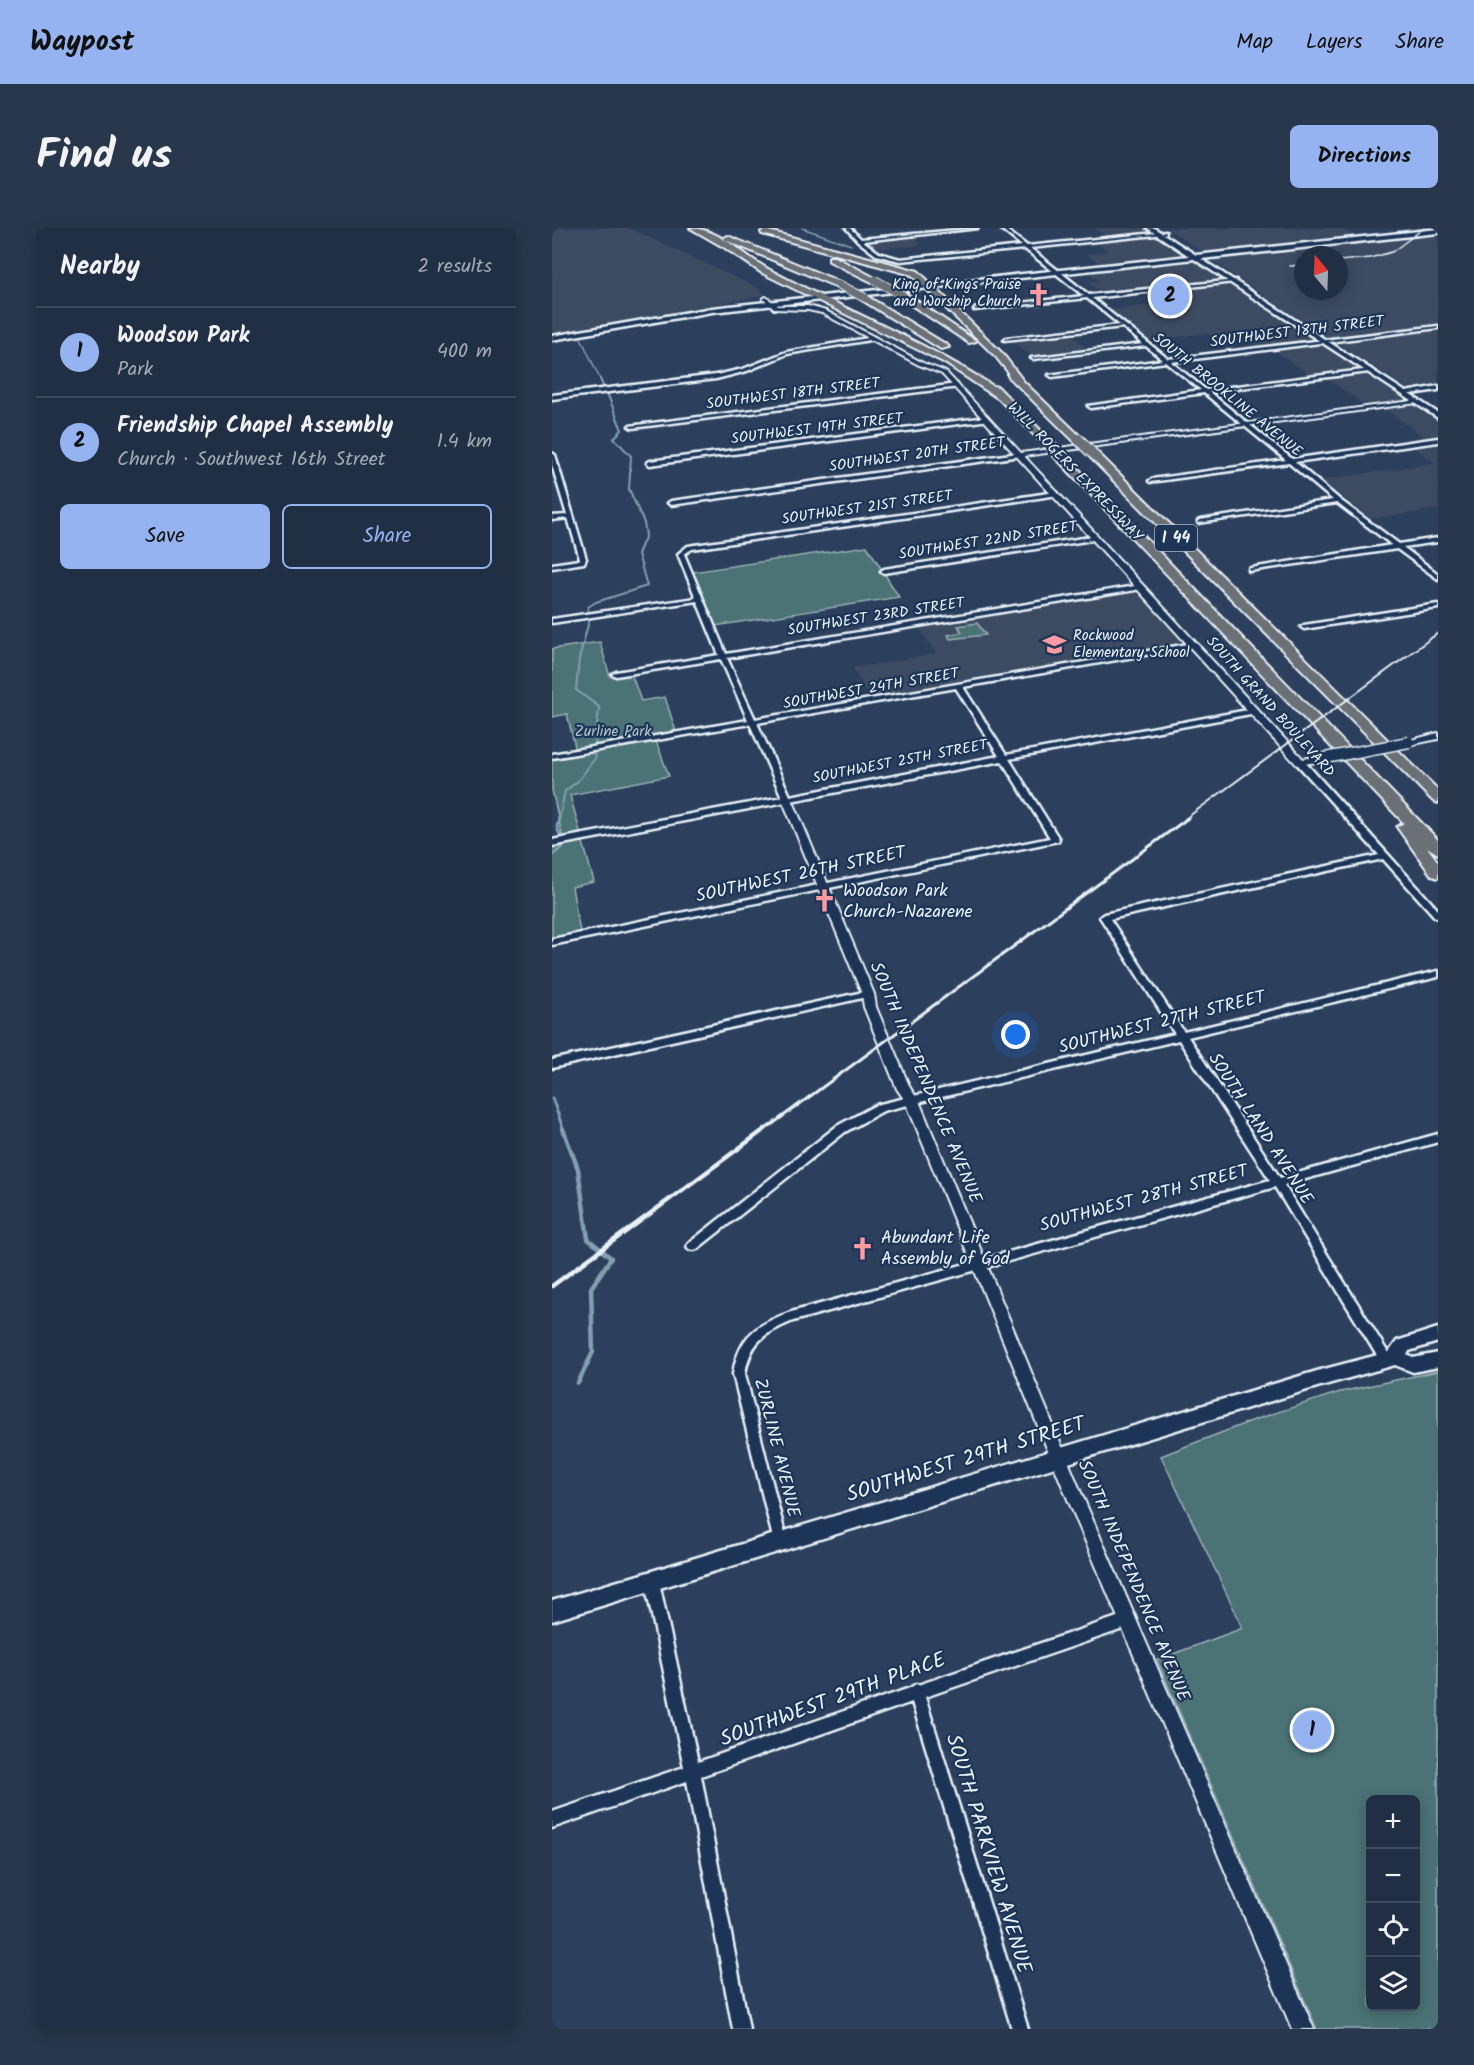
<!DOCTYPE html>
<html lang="en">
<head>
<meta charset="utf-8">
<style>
  body { margin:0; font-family:Kalam,sans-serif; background:#29374c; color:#f1f3f6 }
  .controls { position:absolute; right:18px; bottom:18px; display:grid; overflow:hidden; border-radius:9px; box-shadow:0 3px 15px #0003 }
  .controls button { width:54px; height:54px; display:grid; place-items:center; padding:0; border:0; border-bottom:2px solid #3e4a5e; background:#212f45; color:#f1f3f6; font:30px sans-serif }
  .compass { position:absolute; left:742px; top:18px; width:54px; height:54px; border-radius:50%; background:#212f45; box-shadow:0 3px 15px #0003; rotate:341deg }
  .you { position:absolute; left:464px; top:807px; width:21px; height:21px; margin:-15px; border:4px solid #fff; border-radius:50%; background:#1a73e8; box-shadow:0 0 0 9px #1a73e833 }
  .badge { display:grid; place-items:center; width:39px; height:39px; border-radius:50%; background:#95b2f1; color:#111; font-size:20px; font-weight:700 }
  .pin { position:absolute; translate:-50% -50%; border:3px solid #fff; box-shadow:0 2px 6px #0006 }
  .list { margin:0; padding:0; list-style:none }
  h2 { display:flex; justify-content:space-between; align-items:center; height:78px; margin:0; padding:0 24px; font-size:26px }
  h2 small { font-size:20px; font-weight:400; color:#a2a9b3 }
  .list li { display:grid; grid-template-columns:39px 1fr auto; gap:18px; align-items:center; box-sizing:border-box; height:90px; padding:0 24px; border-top:2px solid #3e4a5e }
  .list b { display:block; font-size:22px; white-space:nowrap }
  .list p { margin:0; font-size:20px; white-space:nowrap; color:#a2a9b3 }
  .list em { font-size:20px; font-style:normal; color:#a2a9b3 }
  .actions { display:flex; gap:12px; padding:18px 24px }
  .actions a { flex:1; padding:14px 0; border:2px solid #95b2f1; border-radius:9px; text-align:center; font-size:21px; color:#95b2f1 }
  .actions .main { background:#95b2f1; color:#111 }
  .icon { flex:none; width:33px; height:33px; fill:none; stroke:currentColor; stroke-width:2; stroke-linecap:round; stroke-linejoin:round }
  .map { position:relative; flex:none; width:886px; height:1801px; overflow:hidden; border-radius:9px }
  header { display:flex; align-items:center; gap:36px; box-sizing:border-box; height:84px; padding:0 30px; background:#95b2f1; color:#111 }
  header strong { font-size:28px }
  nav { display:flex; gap:33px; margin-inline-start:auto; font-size:21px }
  .intro { display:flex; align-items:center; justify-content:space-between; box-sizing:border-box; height:144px; padding:0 36px }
  h1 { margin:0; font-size:42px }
  .button { padding:15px 27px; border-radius:9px; background:#95b2f1; color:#111; font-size:21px; font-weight:700 }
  main { display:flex; gap:36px; padding:0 36px }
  aside { flex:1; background:#212f45; border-radius:9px; box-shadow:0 3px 15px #0003 }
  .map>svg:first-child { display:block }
</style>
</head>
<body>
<header>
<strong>Waypost</strong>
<nav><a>Map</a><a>Layers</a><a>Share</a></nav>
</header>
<div class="intro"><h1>Find us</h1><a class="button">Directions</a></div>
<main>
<aside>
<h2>Nearby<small>2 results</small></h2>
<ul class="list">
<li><span class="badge">1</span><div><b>Woodson Park</b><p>Park</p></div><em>400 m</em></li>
<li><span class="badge">2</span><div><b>Friendship Chapel Assembly</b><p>Church · Southwest 16th Street</p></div><em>1.4 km</em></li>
</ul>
<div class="actions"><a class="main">Save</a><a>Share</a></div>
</aside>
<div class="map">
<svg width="886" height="1801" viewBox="0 0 886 1801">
  <rect width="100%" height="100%" fill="#2c3f5c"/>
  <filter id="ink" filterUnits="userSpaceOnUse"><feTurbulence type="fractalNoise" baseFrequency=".0167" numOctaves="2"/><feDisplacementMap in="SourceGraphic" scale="12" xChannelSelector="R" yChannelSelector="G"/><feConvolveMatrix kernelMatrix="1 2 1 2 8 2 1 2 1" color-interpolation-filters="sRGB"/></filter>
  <g filter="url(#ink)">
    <path fill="#3d4b62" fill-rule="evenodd" d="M 0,0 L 76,0 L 204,59 L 214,67 L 0,106 Z
      M 542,0 L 592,0 L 600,6 L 556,10 Z
      M 615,0 L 787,0 L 802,8 L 652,25 Z
      M 886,5 L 886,96 L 782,109 L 774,109 L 655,29 ZM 751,27 L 787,27 L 787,63 L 751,63 Z
      M 360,8 L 370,17 L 325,21 L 314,13 Z
      M 604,8 L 632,27 L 548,36 L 534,26 L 556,23 L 544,14 Z
      M 640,31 L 672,53 L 551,66 L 535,54 L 547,53 L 533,42 Z
      M 677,55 L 761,112 L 702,119 L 687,107 L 661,110 L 655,105 L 598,113 L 558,82 L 636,73 L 621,61 Z
      M 886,102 L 886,157 L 856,161 L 784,114 Z
      M 517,105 L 536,122 L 480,128 L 459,113 Z
      M 768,115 L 886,193 L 886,210 L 875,211 L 831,180 L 819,182 L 775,150 L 764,151 L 720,121 Z
      M 886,214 L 886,281 L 819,291 L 769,252 L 883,235 L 861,218 Z
      M 576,363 L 589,366 L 630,412 L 629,416 L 318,471 L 301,440 L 384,426 L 366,398 Z"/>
    <path fill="#4b7274" stroke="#9ab2b6" stroke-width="1.5" fill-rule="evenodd" d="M 315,318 L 347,369 L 163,398 L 140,344 Z
      M 425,395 L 434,407 L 398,411 L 396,407 L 410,404 L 406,398 Z
      M 48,414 L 58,449 L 79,445 L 89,473 L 113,469 L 124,504 L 102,508 L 117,548 L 18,567 L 42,654 L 20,659 L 28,704 L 0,710 L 0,617 L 12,615 L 0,562 L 0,532 L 25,527 L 15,486 L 0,489 L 0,421 Z
      M 886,1143 L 886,1801 L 765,1801 L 605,1432 L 691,1400 L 609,1228 L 702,1192 L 788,1164 ZM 818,1572 L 864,1572 L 864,1778 L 818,1778 Z"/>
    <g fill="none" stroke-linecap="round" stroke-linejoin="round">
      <path stroke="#82a0b1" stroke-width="1.5" d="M 250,0 L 299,17
        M 29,110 L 49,153"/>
      <path stroke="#82a0b1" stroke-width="2" d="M 48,151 L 52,160
        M 36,384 L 36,379 L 44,374 L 95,358 L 86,326 L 94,307 L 92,295 L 77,261 L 79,228 L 62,210 L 70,202 L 55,165
        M 38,389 L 27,431 L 24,462 L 47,479 L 43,517
        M 7,591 L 13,563 L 26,553 L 43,530 L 42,526"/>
      <path stroke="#82a0b1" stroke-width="3" d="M 0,627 L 12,618 L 5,599 L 7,590
        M 0,870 L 12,903"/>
      <path stroke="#82a0b1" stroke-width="4.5" d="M 11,901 L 26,941 L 36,1011 L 59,1030 L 39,1060 L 41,1124 L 26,1155"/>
      <defs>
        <path id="minor" d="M 294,0 L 298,0 L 309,11 L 426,0 L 311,13 L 327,25 L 348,31 L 470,18 L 448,0 L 452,0 L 475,18 L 614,4 L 613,6 L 478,20 L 537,67 L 684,52 L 682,54 L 540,70 L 616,131 L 886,98 L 886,100 L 619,134 L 654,162 L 819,141 L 817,144 L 657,164 L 740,231 L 886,210 L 886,214 L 743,234 L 788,272 L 847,316 L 886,310 L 886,314 L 851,319 L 886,346 L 886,351 L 845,321 L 697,343 L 697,341 L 699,340 L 840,317 L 785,275 L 646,295 L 646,293 L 648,292 L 781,272 L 737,235 L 598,254 L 597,253 L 600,251 L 734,232 L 652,165 L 539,180 L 536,178 L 649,162 L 614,134 L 500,149 L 497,147 L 611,132 L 594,118 L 481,131 L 479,130 L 591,116 L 571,99 L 452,112 L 454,110 L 568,97 L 535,70 L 422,82 L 424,80 L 532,68 L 473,21 L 348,33 L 324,27 L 306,13 Z
          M 322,109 L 324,111 L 235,126 L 195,143 L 164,151 L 0,171 L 0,167 L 164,147 L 191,141 L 234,124 Z
          M 405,156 L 407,159 L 80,200 L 77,198 Z
          M 886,158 L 886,162 L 852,167 L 849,165 Z
          M 435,189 L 437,192 L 98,237 L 95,235 L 98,233 Z
          M 0,225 L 3,227 L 34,331 L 32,335 L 0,340 L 0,336 L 27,332 L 28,331 L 16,290 L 0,292 L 0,288 L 15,287 L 0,237 Z
          M 467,225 L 469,226 L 469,228 L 119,277 L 116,275 L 119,273 Z
          M 504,264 L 506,265 L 506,267 L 140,321 L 132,326 L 174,426 L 589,357 L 592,359 L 589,361 L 175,430 L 203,491 L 642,415 L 646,417 L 644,418 L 411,459 L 454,527 L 701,481 L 705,483 L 704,485 L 457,531 L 507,611 L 506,613 L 0,717 L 0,711 L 498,610 L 450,533 L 0,618 L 0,612 L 230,569 L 198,496 L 0,530 L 0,526 L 196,492 L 169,431 L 64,448 L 60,446 L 64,444 L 167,427 L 145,373 L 0,395 L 0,391 L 144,370 L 126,326 L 136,318 ZM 404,460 L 447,528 L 238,568 L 205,495 Z
          M 544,308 L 546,309 L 546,311 L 332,345 L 329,343 L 332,341 Z
          M 886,376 L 886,380 L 752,401 L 749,399 L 752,397 Z
          M 746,533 L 752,533 L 886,682 L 886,690 L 883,689 L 831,631 L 558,691 L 632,804 L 886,743 L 886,749 L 636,809 L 728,950 L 886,906 L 886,914 L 732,957 L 838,1128 L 840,1132 L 838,1136 L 834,1137 L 830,1136 L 723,959 L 241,1093 C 212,1105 198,1114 193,1146 L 235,1314 L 233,1318 L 228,1320 L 223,1318 L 181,1146 C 187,1108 205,1096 239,1084 L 718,952 L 627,812 L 331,883 L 293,904 L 145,1021 L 141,1022 L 137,1021 L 135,1018 L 137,1015 L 285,898 L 324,877 L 623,806 L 548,689 L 552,686 L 827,627 L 746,537 Z
          M 316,763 L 321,766 L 319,768 L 0,840 L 0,832 Z
          M 100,1347 L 105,1349 L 107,1354 L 146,1534 L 358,1460 L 364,1456 L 366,1457 L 577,1385 L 582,1387 L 584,1392 L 582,1397 L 577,1399 L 373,1469 L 476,1801 L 460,1801 L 360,1474 L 149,1548 L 197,1801 L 181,1801 L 135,1553 L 0,1600 L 0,1584 L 132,1539 L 93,1354 L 95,1349 Z"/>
        <path id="tertiary" d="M 214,69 L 226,78 L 256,78 L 274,83 L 371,135 L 394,144 L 469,225 L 867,172 L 865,175 L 472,228 L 751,531 L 768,528 L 773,531 L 772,533 L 745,537 L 390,146 L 367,137 L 270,85 L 256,82 L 222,81 L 211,71 Z
          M 886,505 L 886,511 L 857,517 L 852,514 Z
          M 235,568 L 240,571 L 322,766 L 324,779 L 358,860 L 367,873 L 530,1267 L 762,1801 L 740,1801 L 514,1267 L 354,874 L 345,861 L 312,779 L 310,766 L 230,571 Z"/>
        <path id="secondary" d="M 595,0 L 602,0 L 644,27 L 886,1 L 886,5 L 649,31 L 886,185 L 886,190 L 642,31 L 160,84 L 0,112 L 0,108 L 160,80 L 637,28 Z
          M 886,1100 L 886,1114 L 857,1123 L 855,1127 L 861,1130 L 886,1125 L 886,1139 L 861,1144 L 843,1137 L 765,1159 L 0,1393 L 0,1373 L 765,1143 L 837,1124 L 845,1113 Z"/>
        <path id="motorway" d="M 138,0 C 167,0 193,29 218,42 C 293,82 370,112 441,158 L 446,159 L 502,216 L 493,218 L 447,171 L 393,135 L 210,45 L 173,20 Z
          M 213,2 L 366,43 L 450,125 L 472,154 L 531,211 L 522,213 L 456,148 L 456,144 L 444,129 L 360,47 L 210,6 L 209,4 Z
          M 176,8 L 291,55 L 292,57 L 285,59 L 173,12 L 172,10 Z
          M 277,29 L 283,29 L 327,52 L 320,54 L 277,33 Z
          M 347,65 L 353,65 L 424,113 L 417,115 L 347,69 Z
          M 313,67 L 395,117 L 397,119 L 389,121 L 310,72 L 310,68 Z
          M 539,221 L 543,222 L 886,562 L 886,575 L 881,573 L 535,226 L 534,224 Z
          M 509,226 L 513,227 L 886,612 L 886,626 L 875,619 L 886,634 L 886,650 L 880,648 L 845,599 L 852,595 L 505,231 L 505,227 Z"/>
      </defs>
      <use href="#minor" stroke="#e8f1f8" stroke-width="5"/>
      <use href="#tertiary" stroke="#e8f1f8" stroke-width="4"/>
      <use href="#secondary" stroke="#e8f1f8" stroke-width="5"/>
      <use href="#motorway" stroke="#e8f1f8" stroke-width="4"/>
      <use href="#minor" fill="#1d3557" fill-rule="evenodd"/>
      <use href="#tertiary" fill="#1d3557" fill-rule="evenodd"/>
      <use href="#secondary" fill="#1d3557" fill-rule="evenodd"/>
      <use href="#motorway" fill="#6b6f75" fill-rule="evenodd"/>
      <path stroke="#e8f1f8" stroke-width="1.5" d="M 787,33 L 818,30 L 840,24 L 872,0
        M 738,38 L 751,37"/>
      <path stroke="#e8f1f8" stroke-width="2" d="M 633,591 L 886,405"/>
      <path stroke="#e8f1f8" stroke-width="3" d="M 211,903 L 636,590"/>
      <path stroke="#e8f1f8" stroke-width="4.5" d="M 0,1058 L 213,901"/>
      <defs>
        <path id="tertiary-bridge" d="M 768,531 L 857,514"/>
        <path id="motorway-bridge-far1" d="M 323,52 L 350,67
          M 288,57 L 313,70"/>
        <path id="motorway-bridge" d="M 526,211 L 539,224
          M 497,216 L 509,229"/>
      </defs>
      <use href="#tertiary-bridge" stroke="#e8f1f8" stroke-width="13" stroke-linecap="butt"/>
      <use href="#motorway-bridge-far1" stroke="#e8f1f8" stroke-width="10" stroke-linecap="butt"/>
      <use href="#motorway-bridge" stroke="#e8f1f8" stroke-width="13" stroke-linecap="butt"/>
      <use href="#tertiary-bridge" stroke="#1d3557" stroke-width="10"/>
      <use href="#motorway-bridge-far1" stroke="#6b6f75" stroke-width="8"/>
      <use href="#motorway-bridge" stroke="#6b6f75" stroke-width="10"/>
    </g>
  </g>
  <defs>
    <symbol id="church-bare" viewBox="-9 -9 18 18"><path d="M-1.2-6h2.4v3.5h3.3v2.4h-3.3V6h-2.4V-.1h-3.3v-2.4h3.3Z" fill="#ff9aa2" stroke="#1d3557" stroke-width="2.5" paint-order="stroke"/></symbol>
    <symbol id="school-bare" viewBox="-9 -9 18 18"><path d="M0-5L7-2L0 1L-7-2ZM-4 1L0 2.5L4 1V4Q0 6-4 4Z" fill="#ff9aa2" stroke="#1d3557" stroke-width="2.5" paint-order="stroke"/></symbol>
  </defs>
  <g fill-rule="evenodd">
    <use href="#church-bare" x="470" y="50" width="33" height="33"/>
    <use href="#school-bare" x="486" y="400" width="33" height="33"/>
    <use href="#church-bare" x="256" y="656" width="33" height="33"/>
    <use href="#church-bare" x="294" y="1004" width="33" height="33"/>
  </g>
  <g text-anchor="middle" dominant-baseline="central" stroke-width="4.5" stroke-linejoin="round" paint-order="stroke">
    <g font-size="15" fill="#e8f1f8" stroke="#1d3557" text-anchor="end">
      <text x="469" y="57">King of Kings Praise<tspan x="469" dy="17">and Worship Church</tspan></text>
      <text x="521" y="408" text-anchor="start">Rockwood<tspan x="521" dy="17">Elementary School</tspan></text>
    </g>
    <g font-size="15" fill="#e8f1f8" stroke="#1d3557">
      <text transform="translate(745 104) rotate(-7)">SOUTHWEST 18TH STREET</text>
      <text transform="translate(241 166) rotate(-7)">SOUTHWEST 18TH STREET</text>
      <text transform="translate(675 167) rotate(39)">SOUTH BROOKLINE AVENUE</text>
      <text transform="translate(265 201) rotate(-7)">SOUTHWEST 19TH STREET</text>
      <text transform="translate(365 227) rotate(-8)">SOUTHWEST 20TH STREET</text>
      <text transform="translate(523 244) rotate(46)">WILL ROGERS EXPRESSWAY</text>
      <text transform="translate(315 280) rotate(-8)">SOUTHWEST 21ST STREET</text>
      <text transform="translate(436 313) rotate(-9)">SOUTHWEST 22ND STREET</text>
      <text transform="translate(324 389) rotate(-9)">SOUTHWEST 23RD STREET</text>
      <text transform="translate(319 461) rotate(-10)">SOUTHWEST 24TH STREET</text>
      <text transform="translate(718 479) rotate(48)">SOUTH GRAND BOULEVARD</text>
      <text transform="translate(348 534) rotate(-11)">SOUTHWEST 25TH STREET</text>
    </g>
    <g font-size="15" fill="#b1c5ca" stroke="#1d3557">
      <text x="61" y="504">Zurline Park</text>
    </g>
    <rect fill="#1d3557" stroke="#abb9c8" stroke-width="1.5" x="603" y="297" width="42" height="26" rx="4.5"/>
    <g font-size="16" font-weight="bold" fill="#e8f1f8">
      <text x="624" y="310">I 44</text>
    </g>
    <g font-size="18" fill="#e8f1f8" stroke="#1d3557">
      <text transform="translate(249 647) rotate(-12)">SOUTHWEST 26TH STREET</text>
      <text transform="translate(610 795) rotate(-14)">SOUTHWEST 27TH STREET</text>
      <text transform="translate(373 855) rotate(67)">SOUTH INDEPENDENCE AVENUE</text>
      <text transform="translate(708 901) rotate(57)">SOUTH LAND AVENUE</text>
      <text transform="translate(592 971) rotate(-15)">SOUTHWEST 28TH STREET</text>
      <text transform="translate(224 1220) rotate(76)">ZURLINE AVENUE</text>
      <text transform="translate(581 1353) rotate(67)">SOUTH INDEPENDENCE AVENUE</text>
    </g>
    <g font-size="18" fill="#e8f1f8" stroke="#1d3557" text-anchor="start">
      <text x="291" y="663">Woodson Park<tspan x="291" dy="21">Church-Nazarene</tspan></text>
      <text x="329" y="1010">Abundant Life<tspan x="329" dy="21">Assembly of God</tspan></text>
    </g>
    <g font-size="21" fill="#e8f1f8" stroke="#1d3557">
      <text transform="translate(414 1232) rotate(-17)">SOUTHWEST 29TH STREET</text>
      <text transform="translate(281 1472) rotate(-20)">SOUTHWEST 29TH PLACE</text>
      <text transform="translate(436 1626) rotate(73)">SOUTH PARKVIEW AVENUE</text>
    </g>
  </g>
</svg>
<div class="controls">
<button>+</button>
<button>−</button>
<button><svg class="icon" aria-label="locate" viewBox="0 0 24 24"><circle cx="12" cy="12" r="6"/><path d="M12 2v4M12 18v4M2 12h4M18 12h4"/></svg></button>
<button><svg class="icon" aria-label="layers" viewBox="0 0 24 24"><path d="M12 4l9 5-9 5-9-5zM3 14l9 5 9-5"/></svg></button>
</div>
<svg class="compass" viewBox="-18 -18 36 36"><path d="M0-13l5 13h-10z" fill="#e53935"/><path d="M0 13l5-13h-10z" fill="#a2a9b3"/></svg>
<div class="you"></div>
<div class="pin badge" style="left:760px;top:1502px">1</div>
<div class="pin badge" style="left:618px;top:68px">2</div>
</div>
</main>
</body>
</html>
